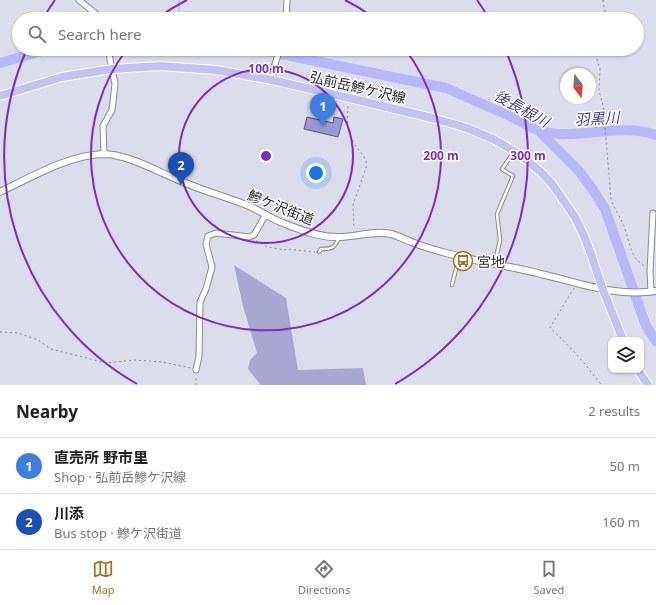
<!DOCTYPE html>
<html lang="en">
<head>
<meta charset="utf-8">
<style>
  body { margin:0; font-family:"Noto Sans","Noto Sans JP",sans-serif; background:#f2f2f2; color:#202124 }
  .controls { position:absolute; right:12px; bottom:12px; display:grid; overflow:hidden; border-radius:8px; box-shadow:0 1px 3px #0004 }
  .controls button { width:36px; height:36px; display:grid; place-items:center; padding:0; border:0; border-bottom:1px solid #e0e0e0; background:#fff; color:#202124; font:20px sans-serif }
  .compass { position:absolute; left:560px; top:68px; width:36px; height:36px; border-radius:50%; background:#fff; box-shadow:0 1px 3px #0004; rotate:164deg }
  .you { position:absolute; left:316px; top:173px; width:14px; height:14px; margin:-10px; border:3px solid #fff; border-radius:50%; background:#1a73e8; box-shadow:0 0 0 6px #1a73e833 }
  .badge { display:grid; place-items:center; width:26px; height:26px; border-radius:50%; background:#a27226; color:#fff; font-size:13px; font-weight:700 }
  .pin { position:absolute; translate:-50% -33px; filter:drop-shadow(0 1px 2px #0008) }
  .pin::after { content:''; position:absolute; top:21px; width:14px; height:12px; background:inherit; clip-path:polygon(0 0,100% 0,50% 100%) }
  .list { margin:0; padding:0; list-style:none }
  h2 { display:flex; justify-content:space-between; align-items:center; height:52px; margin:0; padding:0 16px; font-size:17px }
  h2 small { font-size:13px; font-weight:400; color:#757577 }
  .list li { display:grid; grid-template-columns:26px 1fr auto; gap:12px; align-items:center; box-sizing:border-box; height:56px; padding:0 16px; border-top:1px solid #e0e0e0 }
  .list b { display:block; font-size:15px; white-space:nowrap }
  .list p { margin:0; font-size:13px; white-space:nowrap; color:#757577 }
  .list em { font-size:13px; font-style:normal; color:#757577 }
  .icon { flex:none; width:22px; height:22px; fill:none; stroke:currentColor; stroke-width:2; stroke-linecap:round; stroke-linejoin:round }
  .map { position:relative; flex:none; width:656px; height:385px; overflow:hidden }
  .search { position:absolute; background:#fff; box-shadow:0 1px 3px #0004; left:12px; right:12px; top:12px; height:44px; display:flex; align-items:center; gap:10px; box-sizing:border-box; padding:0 14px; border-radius:22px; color:#757577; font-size:15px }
  .sheet { height:164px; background:#fff }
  nav { display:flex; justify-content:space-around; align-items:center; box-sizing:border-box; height:56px; border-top:1px solid #e0e0e0; background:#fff; font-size:11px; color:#757577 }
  nav a { display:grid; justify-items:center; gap:2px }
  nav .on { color:#a27226 }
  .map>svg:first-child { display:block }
</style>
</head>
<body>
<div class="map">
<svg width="656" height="385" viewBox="0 0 656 385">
  <rect width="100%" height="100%" fill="#dcddec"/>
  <path fill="#a7a7d2" d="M 234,265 L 286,298 L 298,370 L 363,368 L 366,385 L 261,385 L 248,369 L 250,360 L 257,353 L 243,306 Z"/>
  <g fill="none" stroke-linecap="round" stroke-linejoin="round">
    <path stroke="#b8b8f9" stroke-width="1.5" d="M 179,0 L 179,19"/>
    <path stroke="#b8b8f9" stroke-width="10" d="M 257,49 L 446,88 L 512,117 L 539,131 L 579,171 L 591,187 L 605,209 L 646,326 L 656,341
      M 0,63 L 48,49
      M 539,131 C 548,132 557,135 566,134 C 595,134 629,125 656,135"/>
  </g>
  <path fill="#9998d8" stroke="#555663" d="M 307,117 L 333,123 L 334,117 L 343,119 L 338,137 L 304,129 Z"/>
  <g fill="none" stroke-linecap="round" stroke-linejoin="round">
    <defs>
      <path id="service" d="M 319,252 L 321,249 C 333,249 334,248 339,238
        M 495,263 L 500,240 L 497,214 L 513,176 L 502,169 L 513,153
        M 452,285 L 459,257"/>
      <path id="minor" d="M 79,0 L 96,14 L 99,19
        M 286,19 L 287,0
        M 272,80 L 275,64 L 280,49
        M 104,154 L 103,126 L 112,110 L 115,84 L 108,49
        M 651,292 L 650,271 L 653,213
        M 196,370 L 199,356 L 200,302 L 206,289 L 212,267 L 206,244 L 208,236 L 216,233 L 249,237 L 254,235 L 266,214"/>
      <path id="tertiary" d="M 0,192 C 31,177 69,155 103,154 C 128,154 158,172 181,181 C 203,191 227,197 249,206 C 261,211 271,219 283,223 C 300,230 321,238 340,237 C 357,237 373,230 391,234 C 399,236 406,240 414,243 C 424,247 435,250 446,253 C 478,262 510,266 541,274 C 581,283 614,297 656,291"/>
      <path id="primary" d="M 0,96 L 62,77 L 112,69 L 160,66 L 216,70 L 272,80 L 349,98 L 436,119 L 467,128 L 493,139 L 514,151 L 529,162 L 543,174 L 552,184 L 575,217 L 585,238 L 592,257 L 603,290 L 623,340
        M 638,370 L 648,385"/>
    </defs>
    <use href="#service" stroke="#888997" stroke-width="4.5"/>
    <use href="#minor" stroke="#888997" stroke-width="7"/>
    <use href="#tertiary" stroke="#888997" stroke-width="8"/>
    <use href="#primary" stroke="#fff" stroke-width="10"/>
    <path stroke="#878792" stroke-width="1" stroke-dasharray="2 3" stroke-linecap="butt" d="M 603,0 L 606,19
      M 596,49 L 596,56 L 600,69 L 599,91 L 603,105 L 605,127 L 611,200 L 624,226 L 632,252 L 636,259 L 645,267
      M 348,106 C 347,119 347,132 354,143 C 359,152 365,154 367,165 L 353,205 L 354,229
      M 256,241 L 268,247 L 285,250 L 286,249 L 315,252
      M 574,288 L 550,328 C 562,339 573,350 584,363 C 590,370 595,378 602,385
      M 0,332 L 18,333 L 38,340 L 51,349 L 106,363 L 134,360 L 162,362 L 191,368
      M 196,385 L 196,375"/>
    <use href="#service" stroke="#fff" stroke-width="2.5"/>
    <use href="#minor" stroke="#fff" stroke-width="5"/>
    <use href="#tertiary" stroke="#fff" stroke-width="6"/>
    <use href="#primary" stroke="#c3c2f0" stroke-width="8"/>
  </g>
  <g fill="none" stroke="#7b2cbf" stroke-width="2">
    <circle cx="266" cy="156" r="87"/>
    <path d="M158 18A175 175 0 0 1 187 0M345 0A175 175 0 0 1 374 18M405 49A175 175 0 1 1 127 49"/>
    <path d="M137 384A262 262 0 0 1 27 49M44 17A262 262 0 0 1 55 0M477 0A262 262 0 0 1 488 17M505 49A262 262 0 0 1 395 384"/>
  </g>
  <defs>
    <symbol id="bus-ring" viewBox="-11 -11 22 22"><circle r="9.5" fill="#fff" stroke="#a27226" stroke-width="1.5"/><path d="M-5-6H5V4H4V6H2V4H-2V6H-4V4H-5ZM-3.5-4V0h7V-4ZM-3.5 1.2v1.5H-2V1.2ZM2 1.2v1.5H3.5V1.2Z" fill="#a27226"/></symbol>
  </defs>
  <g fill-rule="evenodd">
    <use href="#bus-ring" x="452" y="250" width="22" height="22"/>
  </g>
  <g text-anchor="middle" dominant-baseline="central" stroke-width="3" stroke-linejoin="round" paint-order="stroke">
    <g font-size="14" fill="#29292f" stroke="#fff">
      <text transform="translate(358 87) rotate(13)">弘前岳鰺ケ沢線</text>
      <text transform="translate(281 207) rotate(22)">鰺ケ沢街道</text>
    </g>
    <g font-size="14" fill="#29292f" stroke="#fff" text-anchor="start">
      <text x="477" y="261">宮地</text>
    </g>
    <g font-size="15" font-style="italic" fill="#49428e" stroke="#fff">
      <text transform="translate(522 108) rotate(29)">後長根川</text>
      <text transform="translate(597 118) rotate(-3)">羽黒川</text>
    </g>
  </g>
  <circle cx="266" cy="156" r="6" fill="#7b2cbf" stroke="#fff" stroke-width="2"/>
  <g font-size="12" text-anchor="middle" font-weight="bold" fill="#7b2cbf" stroke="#fff" stroke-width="3" stroke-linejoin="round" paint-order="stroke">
    <text x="266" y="73">100 m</text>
    <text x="441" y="160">200 m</text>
    <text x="528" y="160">300 m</text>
  </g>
</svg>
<div class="controls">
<button><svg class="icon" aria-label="layers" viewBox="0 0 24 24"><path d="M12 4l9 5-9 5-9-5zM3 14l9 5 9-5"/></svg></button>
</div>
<svg class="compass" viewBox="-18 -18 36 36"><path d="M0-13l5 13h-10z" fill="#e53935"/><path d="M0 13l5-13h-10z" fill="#757577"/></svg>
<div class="you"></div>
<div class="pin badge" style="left:323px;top:126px;background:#3f7fe0">1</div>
<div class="pin badge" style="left:181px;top:185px;background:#1a4fb4">2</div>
<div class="search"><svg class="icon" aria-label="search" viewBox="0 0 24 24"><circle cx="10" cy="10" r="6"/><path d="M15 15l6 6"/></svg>Search here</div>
</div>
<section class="sheet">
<h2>Nearby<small>2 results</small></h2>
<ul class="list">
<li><span class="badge" style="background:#3f7fe0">1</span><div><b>直売所 野市里</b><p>Shop · 弘前岳鰺ケ沢線</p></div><em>50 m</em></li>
<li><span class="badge" style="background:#1a4fb4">2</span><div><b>川添</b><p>Bus stop · 鰺ケ沢街道</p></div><em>160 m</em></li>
</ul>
</section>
<nav>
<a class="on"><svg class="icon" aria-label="map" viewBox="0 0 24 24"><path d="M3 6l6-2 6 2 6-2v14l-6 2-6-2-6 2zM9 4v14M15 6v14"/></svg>Map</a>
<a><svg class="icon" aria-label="directions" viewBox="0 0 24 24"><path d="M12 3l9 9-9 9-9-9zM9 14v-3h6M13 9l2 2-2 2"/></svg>Directions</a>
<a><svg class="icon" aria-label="saved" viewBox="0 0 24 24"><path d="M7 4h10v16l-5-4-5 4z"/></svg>Saved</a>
</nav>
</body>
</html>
